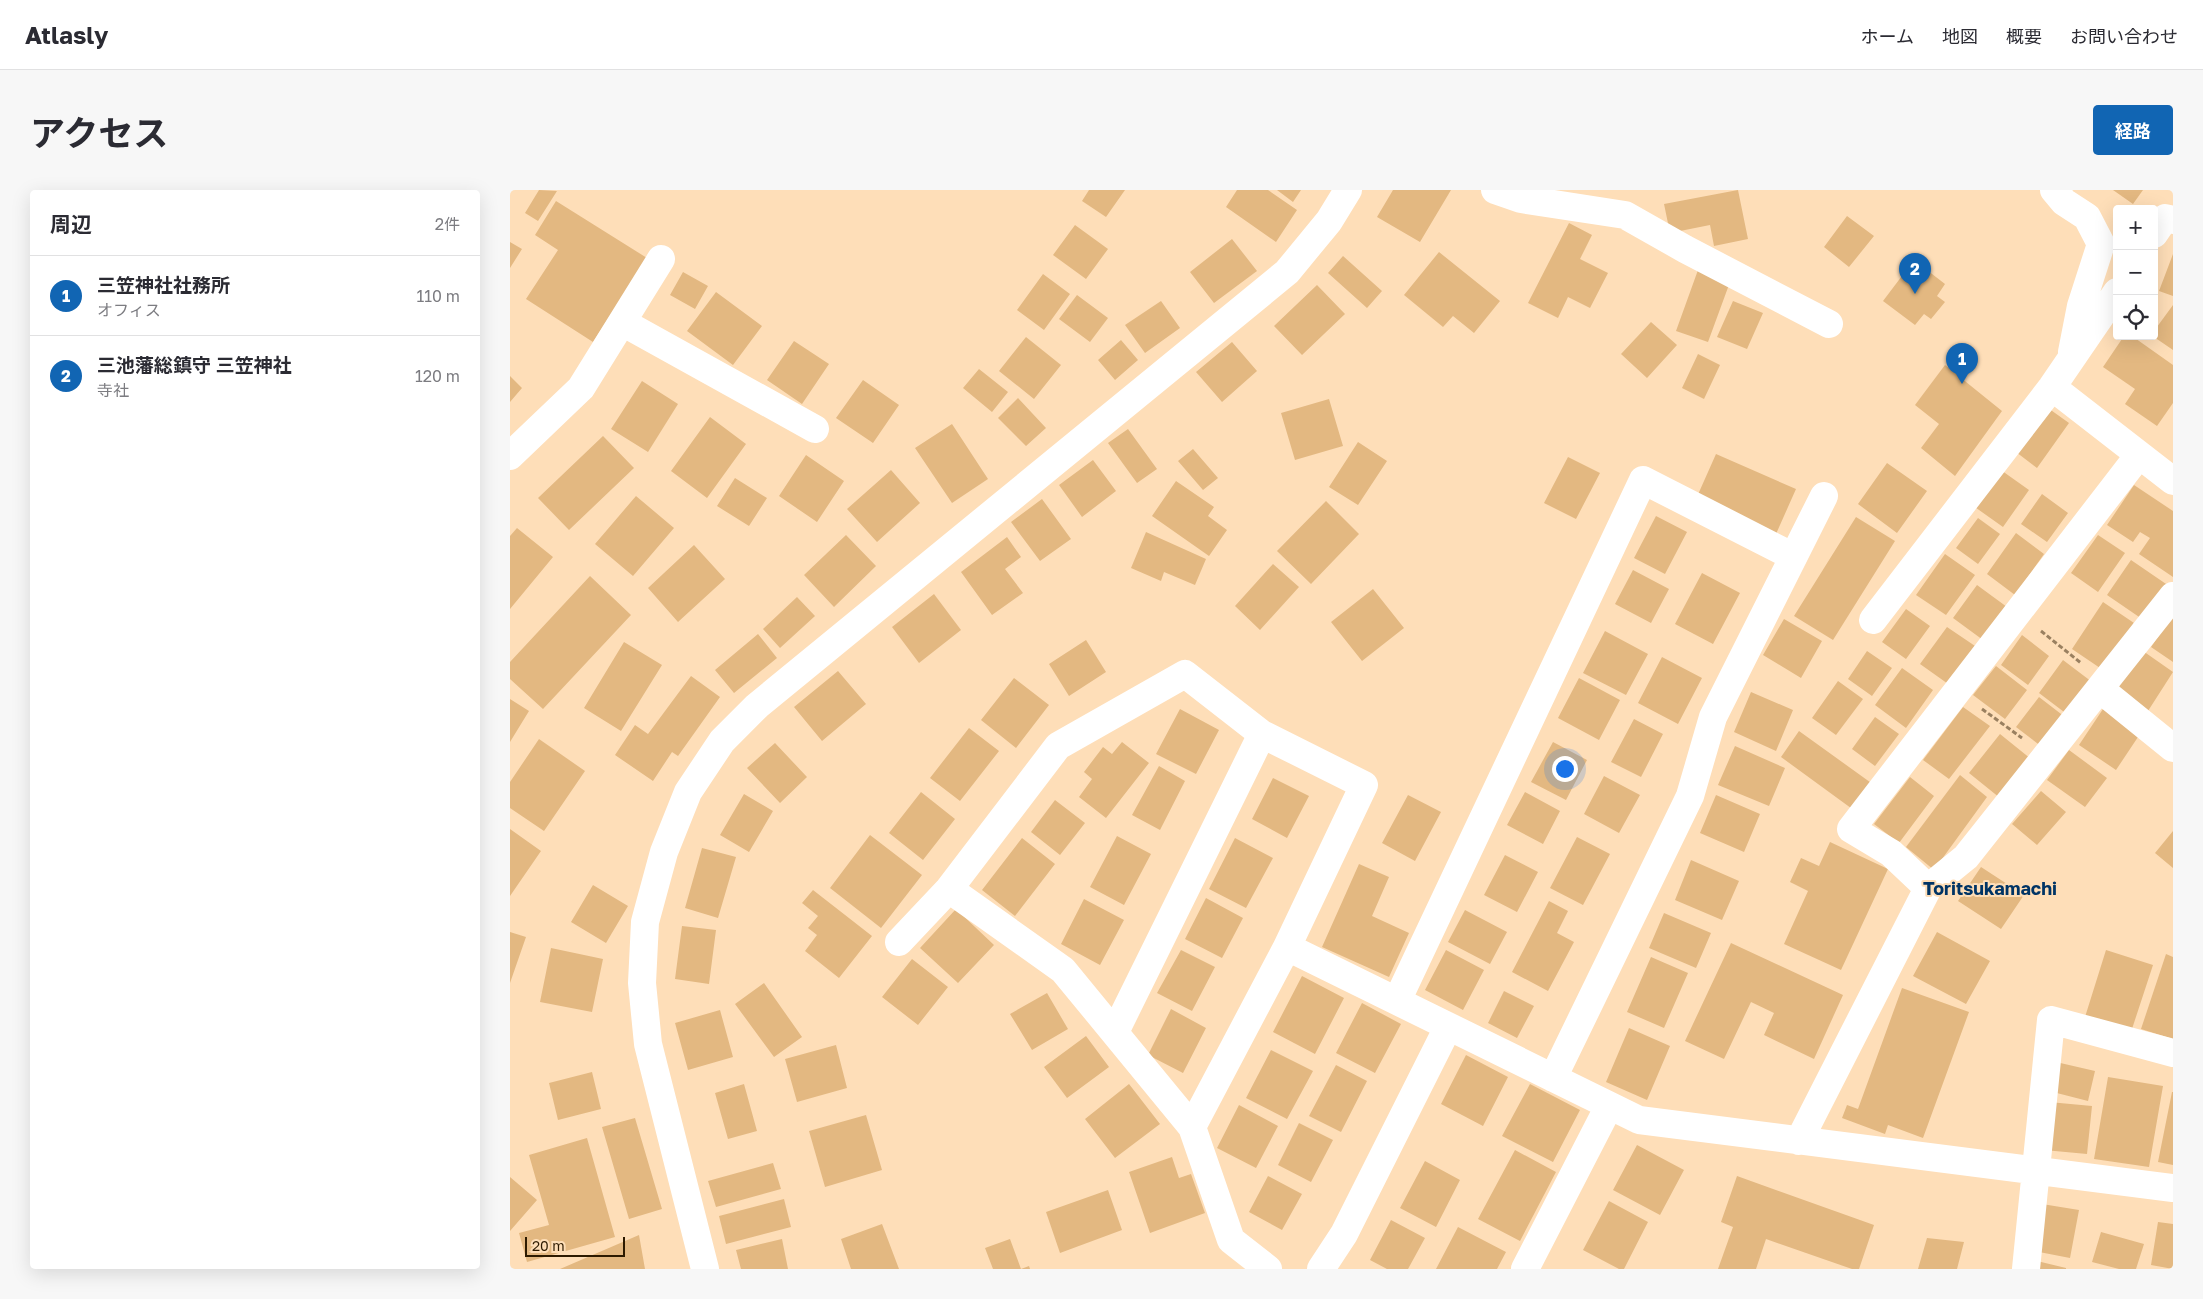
<!DOCTYPE html>
<html lang="ja">
<head>
<meta charset="utf-8">
<style>
  body { margin:0; font-family:"Golos Text","Noto Sans JP",sans-serif; background:#f7f7f7; color:#2b2b33 }
  .controls { position:absolute; right:15px; top:15px; display:grid; overflow:hidden; border-radius:5px; box-shadow:0 5px 20px #0002 }
  .controls button { width:45px; height:45px; display:grid; place-items:center; padding:0; border:0; border-bottom:1px solid #e1e1e2; background:#fff; color:#2b2b33; font:25px sans-serif }
  .scale { position:absolute; left:15px; bottom:12px; width:100px; box-sizing:border-box; padding-left:5px; border:2px solid #2d1a00; border-top:0; font-size:14px; line-height:18px; white-space:nowrap; color:#2d1a00; -webkit-text-stroke:4px #fedeb8; paint-order:stroke }
  .you { position:absolute; left:1054px; top:578px; width:18px; height:18px; margin:-12px; border:4px solid #fff; border-radius:50%; background:#1a73e8; box-shadow:0 0 0 8px #1a73e833 }
  .badge { display:grid; place-items:center; width:32px; height:32px; border-radius:50%; background:#1165b3; color:#fff; font-size:16px; font-weight:700 }
  .pin { position:absolute; translate:-50% -41px; filter:drop-shadow(0 1px 2px #0008) }
  .pin::after { content:''; position:absolute; top:26px; width:18px; height:15px; background:inherit; clip-path:polygon(0 0,100% 0,50% 100%) }
  .list { margin:0; padding:0; list-style:none }
  h2 { display:flex; justify-content:space-between; align-items:center; height:65px; margin:0; padding:0 20px; font-size:21px }
  h2 small { font-size:16px; font-weight:400; color:#7c7c81 }
  .list li { display:grid; grid-template-columns:32px 1fr auto; gap:15px; align-items:center; box-sizing:border-box; height:80px; padding:0 20px; border-top:1px solid #e1e1e2 }
  .list b { display:block; font-size:19px; white-space:nowrap }
  .list p { margin:0; font-size:16px; white-space:nowrap; color:#7c7c81 }
  .list em { font-size:16px; font-style:normal; color:#7c7c81 }
  .icon { flex:none; width:28px; height:28px; fill:none; stroke:currentColor; stroke-width:2; stroke-linecap:round; stroke-linejoin:round }
  .map { position:relative; flex:none; width:1663px; height:1079px; overflow:hidden; border-radius:5px }
  header { display:flex; align-items:center; gap:30px; box-sizing:border-box; height:70px; padding:0 25px; background:#fff; border-bottom:1px solid #e1e1e2 }
  header strong { font-size:24px }
  nav { display:flex; gap:28px; margin-inline-start:auto; font-size:18px }
  .intro { display:flex; align-items:center; justify-content:space-between; box-sizing:border-box; height:120px; padding:0 30px }
  h1 { margin:0; font-size:35px }
  .button { padding:12px 22px; border-radius:5px; background:#1165b3; color:#fff; font-size:18px; font-weight:700 }
  main { display:flex; gap:30px; padding:0 30px }
  aside { flex:1; background:#fff; border-radius:5px; box-shadow:0 5px 20px #0002 }
  .map>svg:first-child { display:block }
</style>
</head>
<body>
<header>
<strong>Atlasly</strong>
<nav><a>ホーム</a><a>地図</a><a>概要</a><a>お問い合わせ</a></nav>
</header>
<div class="intro"><h1>アクセス</h1><a class="button">経路</a></div>
<main>
<aside>
<h2>周辺<small>2件</small></h2>
<ul class="list">
<li><span class="badge">1</span><div><b>三笠神社社務所</b><p>オフィス</p></div><em>110 m</em></li>
<li><span class="badge">2</span><div><b>三池藩総鎮守 三笠神社</b><p>寺社</p></div><em>120 m</em></li>
</ul>
</aside>
<div class="map">
<svg width="1663" height="1079" viewBox="0 0 1663 1079">
  <rect width="100%" height="100%" fill="#fedeb8"/>
  <path fill="#e3b881" d="M 29,0 L 47,1 L 28,31 L 15,23 Z
    M 579,0 L 615,0 L 596,27 L 572,11 Z
    M 727,0 L 758,0 L 787,20 L 766,52 L 716,17 Z
    M 767,0 L 791,0 L 783,12 Z
    M 883,0 L 941,0 L 910,52 L 867,27 Z
    M 1228,0 L 1238,49 L 1204,56 L 1200,35 L 1160,43 L 1154,14 Z
    M 1603,0 L 1633,0 L 1623,14 Z
    M 46,11 L 137,68 L 83,152 L 16,109 L 48,60 L 25,45 Z
    M 1337,26 L 1364,46 L 1339,77 L 1314,57 Z
    M 1059,33 L 1082,45 L 1070,69 L 1098,83 L 1080,118 L 1058,107 L 1048,128 L 1018,113 Z
    M 565,35 L 598,59 L 576,89 L 543,65 Z
    M 722,49 L 747,81 L 704,113 L 680,82 Z
    M 0,52 L 12,59 L 0,78 Z
    M 929,62 L 990,111 L 964,143 L 943,126 L 933,137 L 894,105 Z
    M 1663,64 L 1663,106 L 1649,101 Z
    M 833,66 L 872,101 L 857,118 L 818,83 Z
    M 1404,70 L 1435,94 L 1427,106 L 1435,112 L 1421,129 L 1414,124 L 1405,135 L 1373,111 Z
    M 1188,80 L 1220,92 L 1198,152 L 1166,141 Z
    M 173,82 L 198,96 L 185,119 L 160,105 Z
    M 533,84 L 560,104 L 534,140 L 507,120 Z
    M 807,95 L 835,124 L 792,165 L 764,136 Z
    M 206,102 L 252,136 L 223,175 L 177,141 Z
    M 567,105 L 598,128 L 580,152 L 549,129 Z
    M 651,111 L 670,138 L 635,163 L 615,135 Z
    M 1223,111 L 1253,123 L 1237,159 L 1207,147 Z
    M 1663,115 L 1663,160 L 1644,147 L 1644,141 Z
    M 1141,132 L 1167,155 L 1137,188 L 1111,164 Z
    M 1614,146 L 1622,146 L 1663,175 L 1663,213 L 1647,236 L 1615,214 L 1625,199 L 1593,177 Z
    M 516,147 L 551,175 L 524,209 L 489,181 Z
    M 611,150 L 628,170 L 605,190 L 588,170 Z
    M 284,151 L 319,174 L 292,214 L 257,190 Z
    M 722,152 L 747,181 L 712,212 L 686,182 Z
    M 1188,164 L 1210,175 L 1194,209 L 1172,198 Z
    M 1435,175 L 1492,221 L 1445,286 L 1411,258 L 1429,234 L 1405,215 Z
    M 469,179 L 498,202 L 482,222 L 453,198 Z
    M 0,186 L 12,198 L 0,212 Z
    M 353,190 L 389,215 L 363,253 L 326,228 Z
    M 132,191 L 168,214 L 138,262 L 101,239 Z
    M 508,208 L 536,238 L 516,256 L 488,228 Z
    M 819,209 L 833,256 L 785,270 L 771,223 Z
    M 1538,218 L 1559,233 L 1527,278 L 1506,262 Z
    M 200,227 L 236,254 L 197,308 L 161,281 Z
    M 442,234 L 478,289 L 442,313 L 405,258 Z
    M 618,239 L 647,279 L 627,293 L 598,253 Z
    M 93,246 L 124,278 L 59,340 L 28,308 Z
    M 848,252 L 877,271 L 848,315 L 819,297 Z
    M 683,259 L 708,288 L 693,300 L 668,271 Z
    M 1206,264 L 1286,299 L 1266,344 L 1186,309 Z
    M 296,265 L 334,291 L 307,332 L 269,306 Z
    M 1058,267 L 1090,283 L 1066,329 L 1034,313 Z
    M 583,270 L 606,301 L 572,327 L 549,295 Z
    M 1377,273 L 1417,301 L 1387,343 L 1348,314 Z
    M 1488,278 L 1519,300 L 1493,337 L 1462,315 Z
    M 381,280 L 410,313 L 367,352 L 337,319 Z
    M 225,288 L 257,308 L 239,336 L 207,316 Z
    M 666,291 L 704,317 L 698,326 L 717,340 L 699,366 L 642,326 Z
    M 1624,295 L 1663,321 L 1663,387 L 1629,364 L 1640,348 L 1630,342 L 1623,352 L 1597,335 Z
    M 1532,304 L 1558,323 L 1537,352 L 1511,334 Z
    M 126,306 L 164,338 L 123,386 L 85,354 Z
    M 532,309 L 561,349 L 530,371 L 501,332 Z
    M 816,311 L 849,344 L 801,394 L 767,361 Z
    M 1146,326 L 1177,342 L 1155,384 L 1124,368 Z
    M 1346,327 L 1385,351 L 1323,450 L 1284,426 Z
    M 1468,328 L 1490,344 L 1468,374 L 1446,358 Z
    M 7,338 L 43,367 L 0,419 L 0,346 Z
    M 636,342 L 696,369 L 685,395 L 654,382 L 651,391 L 621,378 Z
    M 1506,343 L 1534,364 L 1505,405 L 1477,384 Z
    M 336,345 L 366,376 L 324,417 L 294,385 Z
    M 1588,345 L 1615,363 L 1588,402 L 1561,383 Z
    M 497,347 L 511,367 L 495,379 L 513,403 L 482,425 L 451,382 Z
    M 184,355 L 215,389 L 168,432 L 138,398 Z
    M 1435,364 L 1465,385 L 1436,425 L 1406,405 Z
    M 1621,370 L 1659,396 L 1635,431 L 1597,405 Z
    M 763,374 L 789,397 L 750,440 L 725,416 Z
    M 1123,380 L 1159,399 L 1141,433 L 1105,414 Z
    M 1192,383 L 1230,403 L 1203,454 L 1165,434 Z
    M 80,386 L 121,425 L 33,519 L 0,489 L 0,472 Z
    M 1467,395 L 1497,417 L 1473,450 L 1443,428 Z
    M 863,399 L 894,438 L 852,471 L 821,432 Z
    M 424,404 L 451,440 L 409,473 L 382,437 Z
    M 287,407 L 305,426 L 270,458 L 253,439 Z
    M 1593,412 L 1624,433 L 1593,480 L 1562,459 Z
    M 1396,419 L 1420,436 L 1396,469 L 1372,452 Z
    M 1663,425 L 1663,472 L 1641,457 Z
    M 1274,429 L 1312,451 L 1291,488 L 1253,465 Z
    M 1437,437 L 1468,458 L 1441,496 L 1410,474 Z
    M 1095,441 L 1138,464 L 1116,505 L 1073,483 Z
    M 248,444 L 267,468 L 224,503 L 205,480 Z
    M 1512,445 L 1539,466 L 1518,495 L 1491,475 Z
    M 576,450 L 596,482 L 559,506 L 539,474 Z
    M 114,452 L 152,475 L 111,541 L 74,518 Z
    M 1357,461 L 1382,478 L 1362,506 L 1338,489 Z
    M 1633,461 L 1663,482 L 1638,521 L 1606,499 Z
    M 1152,467 L 1192,488 L 1168,534 L 1128,513 Z
    M 1553,470 L 1582,492 L 1558,525 L 1529,503 Z
    M 1486,476 L 1517,500 L 1495,529 L 1463,505 Z
    M 1392,478 L 1423,500 L 1396,538 L 1365,515 Z
    M 328,481 L 356,514 L 312,551 L 284,517 Z
    M 181,486 L 210,507 L 168,566 L 162,562 L 143,591 L 105,565 L 125,535 L 138,544 Z
    M 504,488 L 539,515 L 506,558 L 471,530 Z
    M 1069,488 L 1110,510 L 1089,550 L 1048,528 Z
    M 1328,491 L 1353,509 L 1326,545 L 1302,528 Z
    M 1241,502 L 1283,520 L 1266,561 L 1224,542 Z
    M 1529,507 L 1555,527 L 1532,557 L 1506,537 Z
    M 0,509 L 19,521 L 0,552 Z
    M 1595,516 L 1632,541 L 1606,580 L 1569,555 Z
    M 1453,517 L 1480,536 L 1439,589 L 1413,570 Z
    M 670,519 L 709,540 L 686,584 L 646,564 Z
    M 1365,527 L 1389,544 L 1365,576 L 1342,559 Z
    M 1124,529 L 1153,544 L 1131,587 L 1101,572 Z
    M 459,538 L 489,561 L 450,611 L 420,588 Z
    M 1289,541 L 1364,595 L 1345,621 L 1271,567 Z
    M 1490,544 L 1521,569 L 1490,608 L 1459,583 Z
    M 29,549 L 75,581 L 34,641 L 0,618 L 0,592 Z
    M 612,552 L 639,573 L 596,628 L 569,607 L 582,589 L 574,582 L 593,557 L 602,564 Z
    M 1043,552 L 1077,570 L 1056,610 L 1021,592 Z
    M 265,553 L 297,587 L 270,613 L 237,578 Z
    M 1225,556 L 1275,578 L 1259,616 L 1208,595 Z
    M 1559,560 L 1597,588 L 1575,617 L 1537,590 Z
    M 649,576 L 675,591 L 650,640 L 622,625 Z
    M 1450,585 L 1477,607 L 1424,680 L 1396,657 Z
    M 1094,586 L 1130,605 L 1109,643 L 1074,624 Z
    M 1400,587 L 1424,606 L 1389,653 L 1364,634 Z
    M 763,588 L 799,606 L 777,648 L 742,629 Z
    M 1531,601 L 1556,622 L 1527,655 L 1502,634 Z
    M 411,602 L 445,629 L 413,670 L 379,643 Z
    M 1015,602 L 1050,621 L 1033,654 L 997,635 Z
    M 234,604 L 263,621 L 239,662 L 210,645 Z
    M 898,605 L 931,622 L 905,671 L 872,653 Z
    M 1206,605 L 1250,624 L 1234,662 L 1190,643 Z
    M 545,610 L 575,633 L 550,665 L 521,642 Z
    M 0,639 L 31,661 L 0,706 Z
    M 1663,641 L 1663,678 L 1645,663 Z
    M 360,645 L 412,685 L 371,738 L 320,698 Z
    M 607,646 L 641,664 L 614,715 L 580,697 Z
    M 1067,647 L 1100,664 L 1073,715 L 1040,698 Z
    M 512,648 L 545,674 L 505,726 L 472,700 Z
    M 725,648 L 763,668 L 736,718 L 699,699 Z
    M 1320,652 L 1378,679 L 1331,780 L 1274,754 L 1298,701 L 1280,692 L 1291,668 L 1309,676 Z
    M 192,658 L 226,667 L 208,728 L 175,718 Z
    M 995,665 L 1028,682 L 1007,722 L 974,705 Z
    M 1181,670 L 1229,691 L 1212,730 L 1165,710 Z
    M 849,674 L 879,687 L 862,726 L 899,743 L 879,787 L 812,757 Z
    M 1471,677 L 1514,705 L 1491,739 L 1448,711 Z
    M 83,695 L 118,716 L 96,753 L 61,732 Z
    M 303,700 L 362,746 L 329,788 L 295,761 L 307,745 L 298,738 L 308,726 L 292,713 Z
    M 696,708 L 733,728 L 712,768 L 675,749 Z
    M 574,709 L 614,730 L 590,775 L 551,754 Z
    M 1039,711 L 1058,721 L 1047,743 L 1064,752 L 1038,801 L 1002,782 Z
    M 446,719 L 484,755 L 448,793 L 410,758 Z
    M 955,720 L 997,742 L 980,774 L 938,752 Z
    M 1154,723 L 1201,743 L 1186,778 L 1139,758 Z
    M 172,736 L 206,740 L 199,794 L 165,789 Z
    M 0,742 L 16,747 L 0,793 Z
    M 1427,742 L 1480,771 L 1456,814 L 1403,786 Z
    M 1221,753 L 1333,805 L 1304,869 L 1254,845 L 1264,823 L 1241,812 L 1214,869 L 1175,851 Z
    M 41,758 L 93,769 L 82,822 L 30,812 Z
    M 671,760 L 705,777 L 682,821 L 647,803 Z
    M 936,760 L 974,780 L 953,820 L 915,800 Z
    M 1596,760 L 1643,775 L 1621,842 L 1575,827 Z
    M 1656,764 L 1663,767 L 1663,849 L 1631,839 Z
    M 1141,767 L 1178,783 L 1154,838 L 1117,822 Z
    M 402,769 L 438,797 L 408,835 L 372,807 Z
    M 792,786 L 834,808 L 805,864 L 763,842 Z
    M 254,793 L 292,847 L 264,867 L 225,814 Z
    M 1392,798 L 1459,822 L 1413,948 L 1378,935 L 1375,944 L 1332,928 L 1337,915 L 1348,919 Z
    M 994,801 L 1024,816 L 1007,848 L 978,833 Z
    M 537,803 L 558,839 L 522,860 L 500,824 Z
    M 852,813 L 891,834 L 865,883 L 826,863 Z
    M 661,819 L 696,838 L 673,883 L 638,865 Z
    M 210,820 L 223,867 L 178,880 L 165,833 Z
    M 1119,838 L 1160,856 L 1137,910 L 1096,892 Z
    M 576,846 L 599,877 L 557,908 L 534,877 Z
    M 326,855 L 337,898 L 287,912 L 275,869 Z
    M 761,860 L 803,881 L 777,929 L 736,908 Z
    M 956,865 L 998,887 L 973,936 L 931,914 Z
    M 1546,872 L 1585,881 L 1578,911 L 1539,901 Z
    M 826,875 L 857,891 L 831,942 L 799,926 Z
    M 82,882 L 91,919 L 48,930 L 39,893 Z
    M 1598,887 L 1653,896 L 1639,977 L 1584,969 Z
    M 234,894 L 247,941 L 218,949 L 205,903 Z
    M 619,894 L 650,934 L 605,968 L 575,929 Z
    M 1020,894 L 1070,920 L 1043,972 L 992,946 Z
    M 1662,902 L 1663,902 L 1663,975 L 1648,972 Z
    M 1539,912 L 1582,916 L 1577,964 L 1534,960 Z
    M 729,915 L 768,936 L 746,978 L 707,958 Z
    M 356,925 L 372,980 L 315,997 L 299,941 Z
    M 125,928 L 152,1019 L 119,1029 L 92,937 Z
    M 789,933 L 823,950 L 801,992 L 768,975 Z
    M 77,948 L 105,1047 L 17,1072 L 9,1043 L 39,1035 L 19,965 Z
    M 1127,955 L 1174,980 L 1150,1025 L 1103,1000 Z
    M 1005,960 L 1046,982 L 1010,1051 L 968,1029 Z
    M 662,967 L 669,988 L 681,984 L 695,1023 L 640,1043 L 619,982 Z
    M 915,971 L 950,990 L 926,1037 L 890,1018 Z
    M 263,973 L 271,999 L 206,1017 L 198,991 Z
    M 758,986 L 792,1004 L 772,1040 L 739,1022 Z
    M 1227,986 L 1364,1035 L 1349,1079 L 1342,1079 L 1256,1049 L 1246,1079 L 1208,1079 L 1223,1037 L 1211,1032 Z
    M 0,987 L 27,1010 L 0,1041 Z
    M 598,1000 L 612,1040 L 550,1063 L 536,1022 Z
    M 274,1009 L 281,1037 L 216,1054 L 209,1026 Z
    M 1099,1011 L 1138,1032 L 1114,1079 L 1109,1079 L 1073,1060 Z
    M 1532,1014 L 1569,1020 L 1560,1068 L 1524,1061 Z
    M 881,1030 L 915,1048 L 898,1079 L 877,1079 L 860,1070 Z
    M 1648,1032 L 1663,1034 L 1663,1079 L 1641,1075 Z
    M 372,1034 L 389,1079 L 341,1079 L 331,1049 Z
    M 948,1037 L 996,1062 L 987,1079 L 926,1079 Z
    M 1591,1042 L 1634,1054 L 1626,1079 L 1609,1079 L 1582,1072 Z
    M 129,1045 L 135,1079 L 50,1079 Z
    M 1417,1048 L 1454,1052 L 1447,1079 L 1408,1079 Z
    M 272,1049 L 278,1079 L 231,1079 L 226,1060 Z
    M 500,1049 L 511,1079 L 519,1076 L 520,1079 L 483,1079 L 475,1058 Z
    M 1527,1071 L 1556,1078 L 1556,1079 L 1525,1079 Z"/>
  <g fill="none" stroke-linecap="round" stroke-linejoin="round">
    <path stroke="#9a8060" stroke-width="3" stroke-dasharray="5 2.5" stroke-linecap="butt" d="M 1531,441 L 1571,473
      M 1472,519 L 1512,548"/>
    <path stroke="#fff" stroke-width="28" d="M 985,0 L 1011,9 L 1115,25 L 1175,59 L 1319,134
      M 1544,0 L 1554,12 L 1577,27 L 1591,54 L 1571,116 L 1562,162
      M 1644,44 L 1655,28 L 1663,30
      M 112,132 L 305,239
      M 1542,197 L 1663,291
      M 0,266 L 71,198 L 151,69
      M 1363,430 L 1542,197 L 1607,102
      M 1590,499 L 1663,558
      M 1418,698 L 1381,663 L 1341,639 L 1629,265
      M 439,699 L 553,780 L 682,937
      M 389,752 L 439,699 L 548,556 L 675,484 L 752,544 L 854,595 L 777,757 L 682,937 L 721,1050 L 758,1079
      M 777,757 L 1129,930 L 1663,998
      M 887,811 L 1133,290 L 1282,366
      M 605,842 L 752,544
      M 1043,888 L 1180,606 L 1203,527 L 1314,306
      M 1289,951 L 1418,698 L 1456,667 L 1663,406
      M 195,1079 L 138,854 L 132,793 L 135,732 L 154,662 L 178,602 L 212,551 L 247,516 L 777,82 L 819,31 L 838,0
      M 811,1079 L 834,1044 L 938,837
      M 1015,1079 L 1099,916
      M 1516,1079 L 1541,830 L 1663,863"/>
  </g>
  <g text-anchor="middle" dominant-baseline="central" stroke-width="4" stroke-linejoin="round" paint-order="stroke">
    <g font-size="18" font-weight="bold" fill="#003465" stroke="#fedeb8">
      <text x="1480" y="698">Toritsukamachi</text>
    </g>
  </g>
</svg>
<div class="controls">
<button>+</button>
<button>−</button>
<button><svg class="icon" aria-label="locate" viewBox="0 0 24 24"><circle cx="12" cy="12" r="6"/><path d="M12 2v4M12 18v4M2 12h4M18 12h4"/></svg></button>
</div>
<div class="scale">20 m</div>
<div class="you"></div>
<div class="pin badge" style="left:1452px;top:194px">1</div>
<div class="pin badge" style="left:1405px;top:104px">2</div>
</div>
</main>
</body>
</html>
